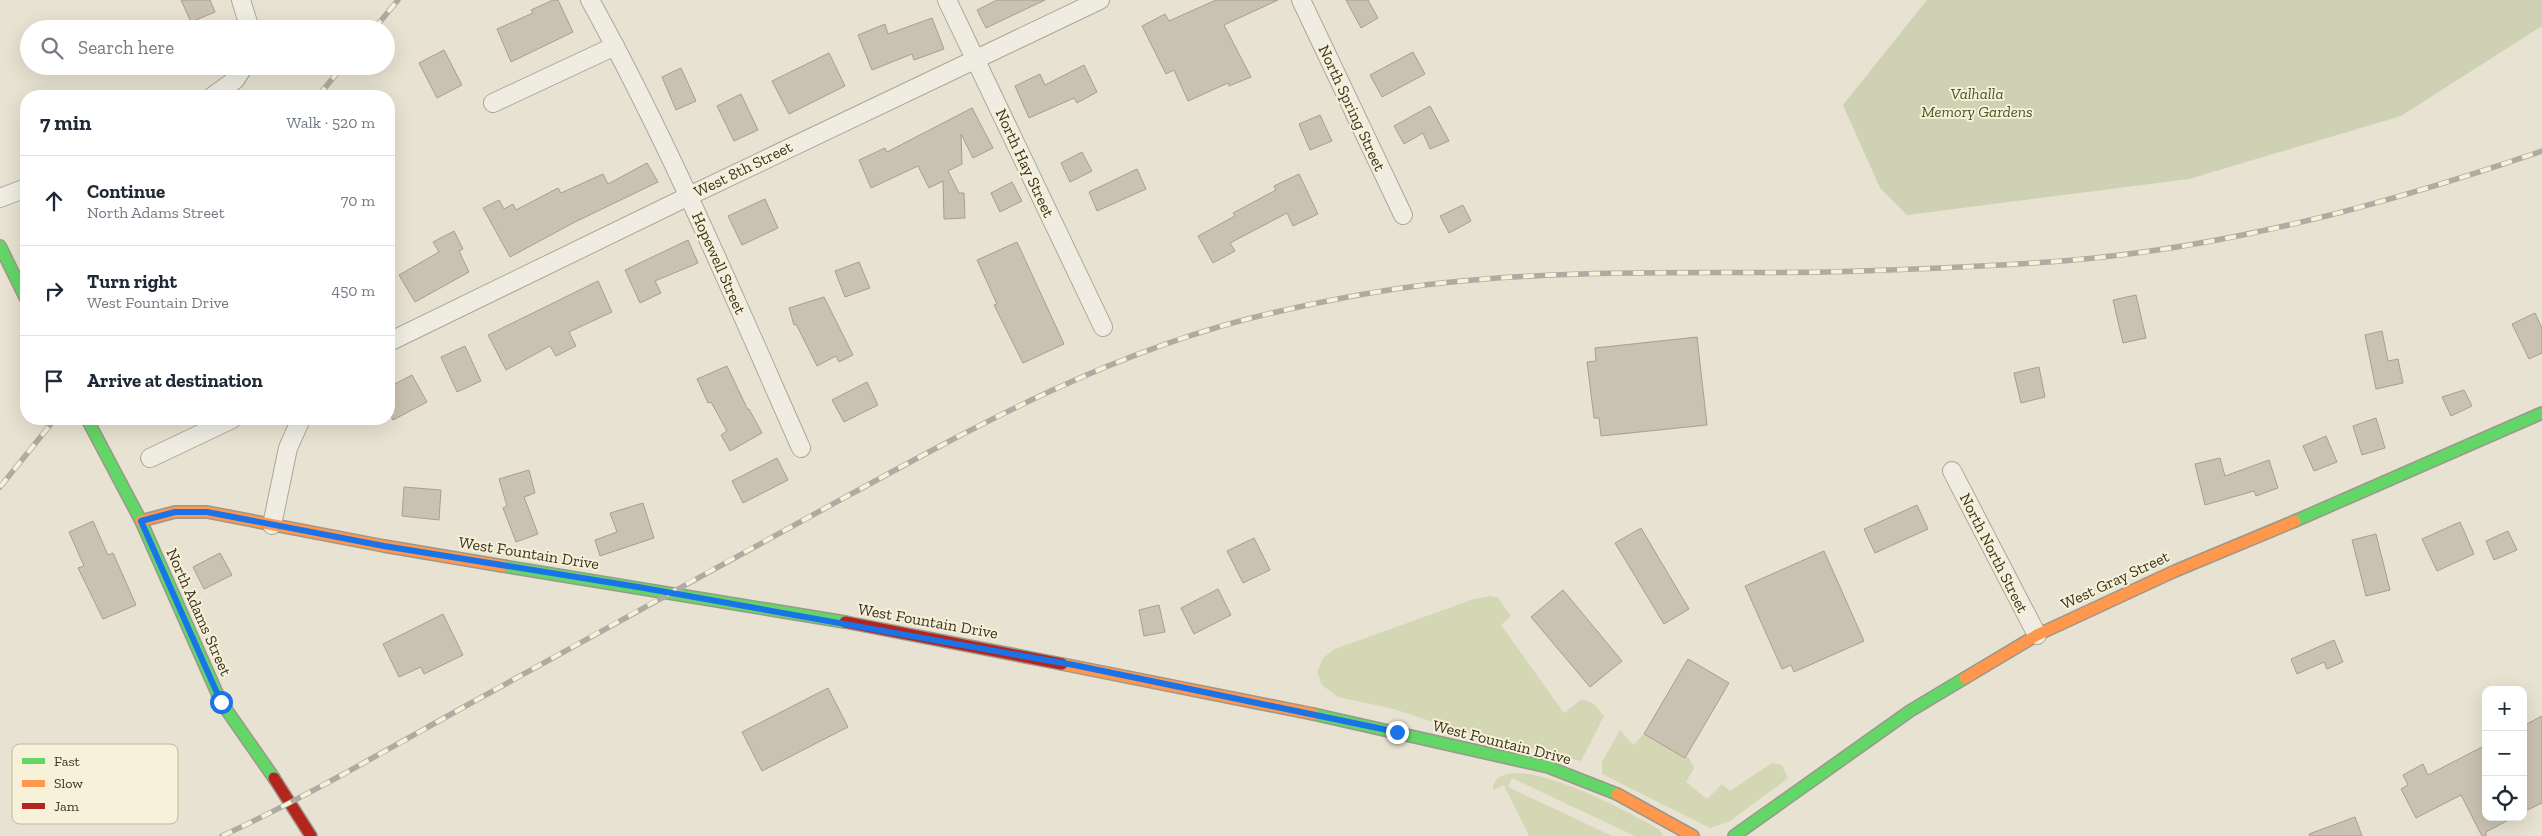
<!DOCTYPE html>
<meta charset="utf-8">
<style>
body{margin:0;font-family:"Zilla Slab",serif;background:#f2f2f3;color:#1f2937}
.controls{position:absolute;right:15px;bottom:15px;display:grid;overflow:hidden;border-radius:10px;box-shadow:0 5px 20px #0002}
.controls button{width:45px;height:45px;display:grid;place-items:center;padding:0;border:0;border-bottom:1px solid #e0e1e3;background:#fff;color:#1f2937;font:25px sans-serif}
.stop{position:absolute;width:15px;height:15px;margin:-11px;border:4px solid #1a73e8;border-radius:50%;background:#fff}
.stop.end{background:#1a73e8;border-color:#fff;box-shadow:0 1px 5px #0008}
.list{margin:0;padding:0;list-style:none}
h2{display:flex;justify-content:space-between;align-items:center;height:65px;margin:0;padding:0 20px;font-size:21px}
h2 small{font-size:16px;font-weight:400;color:#747a83}
.list li{display:grid;grid-template-columns:32px 1fr auto;gap:15px;align-items:center;box-sizing:border-box;height:90px;padding:0 20px;border-top:1px solid #e0e1e3}
.list b{display:block;font-size:19px;white-space:nowrap}
.list p{margin:0;font-size:16px;white-space:nowrap;color:#747a83}
.list em{font-size:16px;font-style:normal;color:#747a83}
.icon{flex:none;width:28px;height:28px;fill:none;stroke:currentColor;stroke-width:2;stroke-linecap:round;stroke-linejoin:round}
.map{position:relative;flex:none;width:2542px;height:836px;overflow:hidden}
.search{position:absolute;background:#fff;box-shadow:0 5px 20px #0002;left:20px;top:20px;width:375px;height:55px;display:flex;align-items:center;gap:12px;box-sizing:border-box;padding:0 18px;border-radius:28px;color:#747a83;font-size:19px}
.panel{position:absolute;background:#fff;box-shadow:0 5px 20px #0002;left:20px;top:90px;width:375px;height:335px;border-radius:20px}
.map>svg:first-child{display:block}
.green{fill:#d3d7b4}
.cemetery{fill:#ced1b3}
.building{fill:#cac1b2;stroke:#a89e90}
.lines{fill:none;stroke-linecap:round;stroke-linejoin:round}
.street-casing{stroke:#ada799;stroke-width:20}
.fast-casing{stroke:#9c978a;stroke-width:14}
.slow-casing{stroke:#9c978a;stroke-width:14}
.jam-casing{stroke:#9c978a;stroke-width:14}
.street{stroke:#efece2;stroke-width:18}
.fast{stroke:#63d668;stroke-width:11}
.slow{stroke:#ff974d;stroke-width:11}
.jam{stroke:#b3261e;stroke-width:11}
.rail-casing{stroke:#aeaba2;stroke-width:5.5}
.rail{stroke:#f6f1d8;stroke-width:4;stroke-dasharray:11;stroke-linecap:butt}
.route{stroke:#1a73e8;stroke-width:6}
.labels{text-anchor:middle;dominant-baseline:central;stroke-width:4;stroke-linejoin:round;paint-order:stroke}
.park-label{font-size:16px;font-style:italic;fill:#475927;stroke:#f6f1d8}
.street-label{font-size:16px;fill:#3c3120;stroke:#f6f1d8}
.key{fill:#f6f1d8;stroke:#beb7a1;stroke-width:1}
.key-label{font-size:14px;fill:#3c3120}
</style>
<div class="map">
<svg width="2542" height="836" viewBox="0 0 2542 836">
<rect width="100%" height="100%" fill="#e7e2d1"/>
<g class="green">
<path d="M1491 596 1498 598 1511 616 1501 625 1564 713 1582 699 1594 704 1604 716 1581 761 1460 731 1394 709 1338 697 1322 685 1317 672 1323 658 1335 649 1474 599Z"/>
<path d="M1620 730 1633 745 1644 734 1689 758 1694 768 1686 782 1707 799 1722 784 1730 791 1772 763 1782 765 1788 778 1730 821 1710 828 1602 774V762Z"/>
<path d="M1516 773C1556 774 1625 810 1660 830L1663 836H1635L1512 778 1508 787 1612 836H1529L1504 785 1493 790C1493 776 1505 774 1516 773Z"/>
</g>
<path class="cemetery" d="M1927 0H2542V26L2401 116 2189 179 1907 215 1880 188 1843 105Z"/>
<g class="building">
<path d="M181 0H210L215 12 191 22Z"/>
<path d="M553 0H558L573 32 511 62 497 29 533 13 531 10Z"/>
<path d="M997 0H1045L986 28 977 10Z"/>
<path d="M1216 0H1278L1224 25 1251 77 1229 86 1228 83 1188 101 1174 70 1166 74 1142 26 1165 14 1169 21Z"/>
<path d="M1346 0H1368L1378 18 1361 28Z"/>
<path d="M932 18 944 49 914 60 912 54 872 70 858 35 885 24 888 34Z"/>
<path d="M444 50 462 85 437 98 419 63Z"/>
<path d="M1413 52 1425 74 1382 97 1370 75Z"/>
<path d="M829 53 845 86 789 114 772 81Z"/>
<path d="M1084 65 1097 92 1077 103 1074 98 1029 118 1015 86 1040 74 1045 85Z"/>
<path d="M681 68 696 101 676 110 662 77Z"/>
<path d="M741 94 758 130 734 141 717 106Z"/>
<path d="M1430 106 1449 141 1430 149 1423 133 1404 144 1394 126Z"/>
<path d="M972 108 993 148 973 158 961 134 962 164 948 171 959 193H964L965 218 944 219 943 181 929 188 918 166 871 188 859 160 885 148 887 152Z"/>
<path d="M1320 115 1332 141 1310 150 1299 124Z"/>
<path d="M1082 152 1092 171 1070 182 1061 163Z"/>
<path d="M647 163 658 182 575 222 510 257 483 208 499 200 504 209 513 204 516 210 558 188 561 193 603 174 608 184Z"/>
<path d="M1137 169 1146 189 1097 211 1089 192Z"/>
<path d="M1299 174 1318 214 1293 226 1287 213 1230 243 1235 251 1213 263 1198 236 1235 216 1233 213 1276 190 1274 186Z"/>
<path d="M1012 182 1022 201 1000 212 991 193Z"/>
<path d="M765 199 778 228 742 245 728 216Z"/>
<path d="M1463 205 1471 221 1449 233 1440 216Z"/>
<path d="M454 231 463 249 459 251 469 272 415 302 399 275 439 252 433 242Z"/>
<path d="M688 240 698 263 655 281 661 293 640 303 625 270Z"/>
<path d="M1017 242 1064 344 1023 363 994 305 997 304 977 260Z"/>
<path d="M859 262 870 288 845 297 835 271Z"/>
<path d="M598 281 612 312 569 332 576 346 556 356 550 346 506 370 488 335Z"/>
<path d="M2136 295 2146 338 2123 343 2113 300Z"/>
<path d="M824 297 853 355 839 362 836 356 817 366 796 324 794 325 789 308Z"/>
<path d="M2535 313 2542 328V353L2529 359 2512 324Z"/>
<path d="M2382 331 2388 361 2398 359 2403 383 2376 389 2365 335Z"/>
<path d="M1697 337 1707 425 1601 436 1599 418H1594L1587 362 1596 361 1595 348Z"/>
<path d="M465 346 481 381 457 392 441 357Z"/>
<path d="M727 366 748 410 749 409 762 433 730 451 721 435 727 431 711 402 708 403 697 379Z"/>
<path d="M2039 367 2045 397 2021 403 2014 373Z"/>
<path d="M412 375 427 402 393 420 389 412V387Z"/>
<path d="M867 382 878 405 844 422 832 400Z"/>
<path d="M2464 390 2472 406 2451 416 2442 397Z"/>
<path d="M2376 418 2385 448 2362 455 2353 426Z"/>
<path d="M2326 436 2337 462 2314 471 2303 446Z"/>
<path d="M777 458 788 480 743 503 732 481Z"/>
<path d="M2220 458 2225 476 2269 460 2278 488 2256 496 2254 491 2205 505 2195 464Z"/>
<path d="M529 470 535 493 524 497 538 534 516 542 503 508 507 506 499 479Z"/>
<path d="M404 487 441 490 439 520 402 516Z"/>
<path d="M643 503 654 538 600 556 595 540 617 532 610 513Z"/>
<path d="M1917 505 1928 529 1875 553 1864 529Z"/>
<path d="M93 521 108 555 113 553 136 605 103 619 78 568 84 566 69 532Z"/>
<path d="M2460 522 2474 554 2437 571 2422 539Z"/>
<path d="M1641 528 1689 609 1664 624 1615 543Z"/>
<path d="M2508 531 2517 550 2494 560 2486 541Z"/>
<path d="M2376 534 2390 590 2366 596 2352 540Z"/>
<path d="M1254 538 1270 570 1243 583 1227 551Z"/>
<path d="M1824 551 1864 641 1794 672 1791 665 1782 669 1745 586Z"/>
<path d="M220 553 232 575 204 589 193 567Z"/>
<path d="M1218 589 1231 615 1194 634 1181 608Z"/>
<path d="M1563 590 1622 661 1590 687 1531 617Z"/>
<path d="M1159 605 1165 632 1144 636 1139 610Z"/>
<path d="M443 614 463 655 424 674 421 667 399 677 383 644Z"/>
<path d="M2334 640 2343 662 2327 669 2324 662 2297 674 2291 659Z"/>
<path d="M1688 659 1729 683 1685 758 1644 734Z"/>
<path d="M828 688 848 727 762 771 742 732Z"/>
<path d="M2542 716V803L2523 812V726Z"/>
<path d="M2486 745V817H2514L2486 832V836H2482L2461 795 2416 818 2401 789 2408 785 2403 775 2423 764 2428 775Z"/>
<path d="M2355 817 2362 836H2310L2309 834Z"/>
</g>
<g class="lines">
<g class="street-casing">
<g id="street">
<path d="M241 0 250 29"/>
<path d="M590 0C670 145 734 297 801 448"/>
<path d="M947 0 1103 327"/>
<path d="M1301 0 1403 215"/>
<path d="M213 96 235 80 244 66"/>
<path d="M493 103 615 46"/>
<path d="M0 198 26 188"/>
<path d="M389 342 689 196 1100 0"/>
<path d="M150 458 232 419"/>
<path d="M1952 471 2037 635"/>
<path d="M272 525 288 448 301 419"/>
</g>
</g>
<g class="fast-casing">
<g id="fast">
<path d="M0 246 26 299"/>
<path d="M87 419 141 521 221 702 274 778"/>
<path d="M2295 521 2542 413"/>
<path d="M503 566 845 622"/>
<path d="M1313 714 1548 767 1617 794"/>
<path d="M1734 836 1910 711 1965 678"/>
</g>
</g>
<g class="slow-casing">
<g id="slow">
<path d="M141 521 175 512H207L384 546 503 566"/>
<path d="M1062 664 1313 714"/>
<path d="M1965 678 2037 635 2175 571 2295 521"/>
<path d="M1617 794 1693 836"/>
</g>
</g>
<g class="jam-casing">
<g id="jam">
<path d="M845 622 1062 664"/>
<path d="M274 778 311 836"/>
</g>
</g>
<use href="#street" class="street"/>
<use href="#fast" class="fast"/>
<use href="#slow" class="slow"/>
<use href="#jam" class="jam"/>
<g class="rail-casing">
<g id="rail">
<path d="M374 29 398 0"/>
<path d="M318 96 343 66"/>
<path d="M0 487 55 419"/>
<path d="M222 836C304 798 383 752 462 708 585 640 708 572 831 505 972 428 1114 349 1272 313 1328 300 1385 289 1442 283 1570 269 1698 274 1826 272 1900 270 1974 267 2049 262 2219 250 2381 206 2542 151"/>
</g>
</g>
<use href="#rail" class="rail"/>
</g>
<g class="lines">
<path class="route" d="M221 702 141 521 175 512H207L384 546 638 587 1074 665 1397 732"/>
</g>
<g class="labels">
<g class="park-label">
<text x="1977" y="93">Valhalla<tspan x="1977" dy="18">Memory Gardens</tspan></text>
</g>
<g class="street-label">
<text transform="translate(1352 108) rotate(65)">North Spring Street</text>
<text transform="translate(1025 163) rotate(65)">North Hay Street</text>
<text transform="translate(743 169) rotate(-26)">West 8th Street</text>
<text transform="translate(719 263) rotate(66)">Hopewell Street</text>
<text transform="translate(529 553) rotate(9)">West Fountain Drive</text>
<text transform="translate(1994 553) rotate(63)">North North Street</text>
<text transform="translate(2115 580) rotate(-25)">West Gray Street</text>
<text transform="translate(199 612) rotate(66)">North Adams Street</text>
<text transform="translate(928 621) rotate(10)">West Fountain Drive</text>
<text transform="translate(1502 742) rotate(14)">West Fountain Drive</text>
</g>
</g>
<rect x="12" y="744" width="166" height="80" rx="8" class="key"/>
<rect x="22" y="758" width="23" height="6" fill="#63d668"/>
<rect x="22" y="780" width="23" height="7" fill="#ff974d"/>
<rect x="22" y="803" width="23" height="6" fill="#b3261e"/>
<g class="key-label">
<text x="54" y="766">Fast</text>
<text x="54" y="788">Slow</text>
<text x="54" y="811">Jam</text>
</g>
</svg>
<div class="controls">
<button>+</button>
<button>−</button>
<button><svg class="icon" aria-label="locate" viewBox="0 0 24 24"><circle cx="12" cy="12" r="6"/><path d="M12 2v4M12 18v4M2 12h4M18 12h4"/></svg></button>
</div>
<div class="stop" style="left:221px;top:702px"></div>
<div class="stop end" style="left:1397px;top:732px"></div>
<div class="search"><svg class="icon" aria-label="search" viewBox="0 0 24 24"><circle cx="10" cy="10" r="6"/><path d="M15 15l6 6"/></svg>Search here</div>
<section class="panel">
<h2>7 min<small>Walk · 520 m</small></h2>
<ul class="list">
<li><svg class="icon" aria-label="ahead" viewBox="0 0 24 24"><path d="M12 20V5M6 11l6-6 6 6"/></svg><div><b>Continue</b><p>North Adams Street</p></div><em>70 m</em></li>
<li><svg class="icon" aria-label="right" viewBox="0 0 24 24"><path d="M7 20v-9h11M14 6l5 5-5 5"/></svg><div><b>Turn right</b><p>West Fountain Drive</p></div><em>450 m</em></li>
<li><svg class="icon" aria-label="arrive" viewBox="0 0 24 24"><path d="M6 21V4h12l-3 4 3 4H6"/></svg><div><b>Arrive at destination</b></div></li>
</ul>
</section>
</div>
